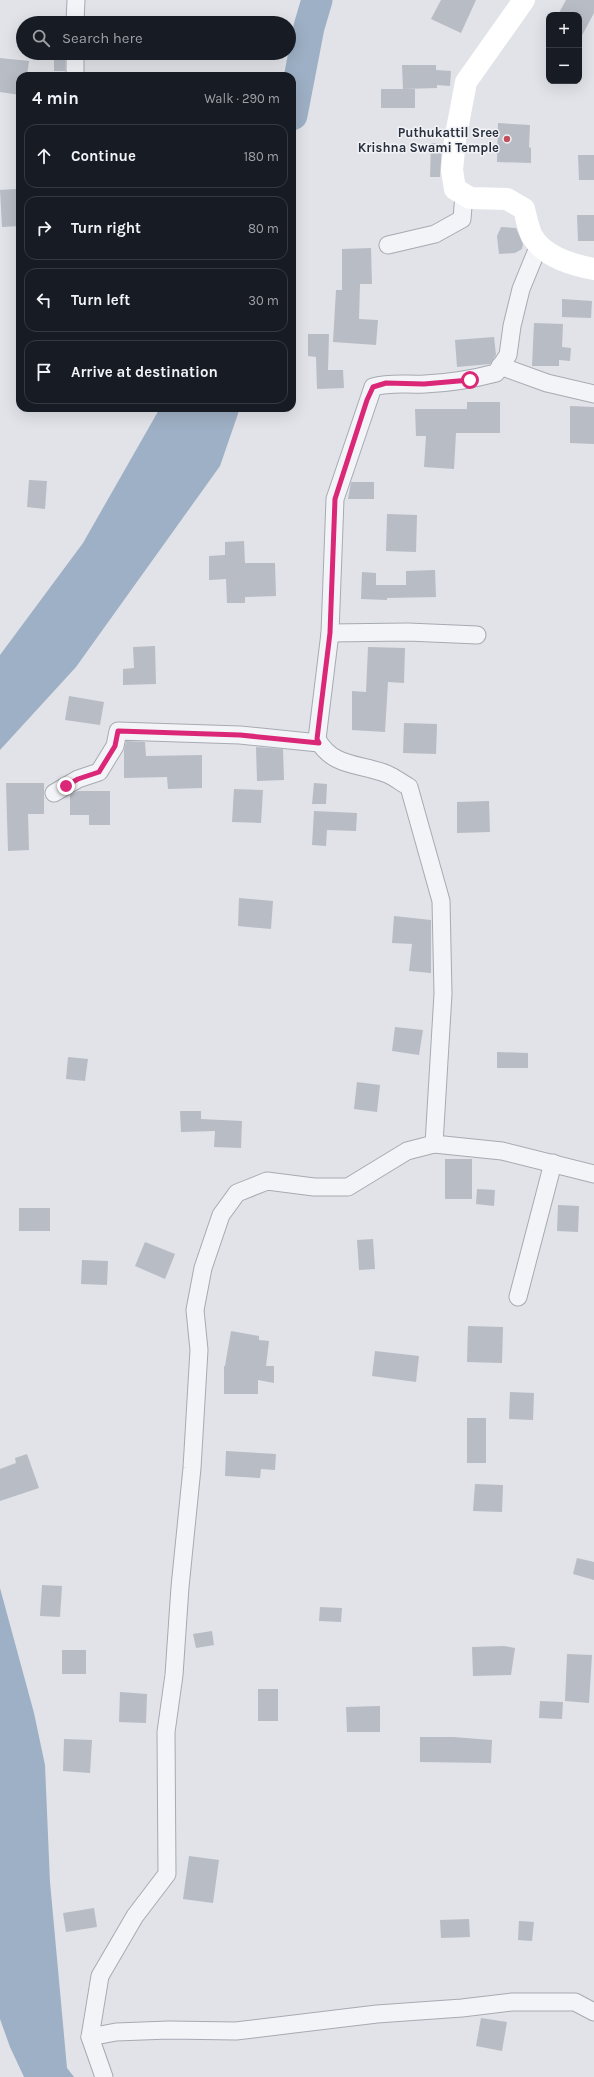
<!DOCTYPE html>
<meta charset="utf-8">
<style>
body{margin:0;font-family:Karla,sans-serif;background:#242831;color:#f1f3f6}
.controls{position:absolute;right:12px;top:12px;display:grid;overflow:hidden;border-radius:8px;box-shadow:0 4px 16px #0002}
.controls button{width:36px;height:36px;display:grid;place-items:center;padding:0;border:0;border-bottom:1px solid #363941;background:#171b24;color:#f1f3f6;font:20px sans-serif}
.stop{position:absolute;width:12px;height:12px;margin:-9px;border:3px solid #db2777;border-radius:50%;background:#fff}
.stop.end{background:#db2777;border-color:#fff;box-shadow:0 1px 4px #0008}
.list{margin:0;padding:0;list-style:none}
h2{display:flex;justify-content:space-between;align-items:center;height:52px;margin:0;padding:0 16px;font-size:17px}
h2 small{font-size:13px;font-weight:400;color:#9ea1a6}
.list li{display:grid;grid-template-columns:26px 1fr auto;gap:12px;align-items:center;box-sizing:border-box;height:64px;margin:0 8px 8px;padding:0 8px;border:1px solid #363941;border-radius:12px}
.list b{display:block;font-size:15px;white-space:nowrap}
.list em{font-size:13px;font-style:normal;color:#9ea1a6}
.icon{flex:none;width:22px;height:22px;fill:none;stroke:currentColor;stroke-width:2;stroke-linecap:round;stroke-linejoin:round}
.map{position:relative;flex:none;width:594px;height:2077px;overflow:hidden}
.search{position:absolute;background:#171b24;box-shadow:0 4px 16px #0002;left:16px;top:16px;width:280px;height:44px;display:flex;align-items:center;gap:10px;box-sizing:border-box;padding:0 14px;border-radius:22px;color:#9ea1a6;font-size:15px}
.panel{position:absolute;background:#171b24;box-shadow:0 4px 16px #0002;left:16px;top:72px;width:280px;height:340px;border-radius:12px}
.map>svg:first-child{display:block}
.water{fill:#9eb0c5}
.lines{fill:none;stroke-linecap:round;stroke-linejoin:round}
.river{stroke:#9eb0c5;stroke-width:31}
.building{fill:#b8bcc5}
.street-casing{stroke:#a6aab2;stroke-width:19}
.street{stroke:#f3f4f7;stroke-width:17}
.secondary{stroke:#fff;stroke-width:22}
.route{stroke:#db2777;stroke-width:5}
.poi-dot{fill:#c34f5d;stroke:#f0f2f6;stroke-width:1.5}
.labels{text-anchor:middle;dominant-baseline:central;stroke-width:3;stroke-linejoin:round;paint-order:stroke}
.poi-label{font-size:13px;font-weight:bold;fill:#2a313e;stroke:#f0f2f6;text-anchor:end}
</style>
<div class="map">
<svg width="594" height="2077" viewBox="0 0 594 2077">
<rect width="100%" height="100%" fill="#e1e3e8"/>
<g class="water">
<path d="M160 408H240L220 466 76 667 0 750V655L83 543Z"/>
<path d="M0 1588 34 1713 45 1765 50 1882 67 2068 74 2077H24L10 2047 0 2019Z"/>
</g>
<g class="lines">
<path class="river" d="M292 115 309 27 317 0"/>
</g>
<g class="building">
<path d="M441 0H476L461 33 431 19Z"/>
<path d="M566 0H594V13L579 41V15H558Z"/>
<rect x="54" y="56" width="11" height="15"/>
<path d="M0 58 29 61 27 76H20V95L0 92Z"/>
<path d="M402 65H436V70L451 71 450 86 437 85V88L403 89Z"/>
<rect x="381" y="89" width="34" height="19"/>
<path d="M498 123 530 125 529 147 531 148V163L497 162Z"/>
<path d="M431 143 442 144 440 177H430Z"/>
<path d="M578 155H594V180H579Z"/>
<path d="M16 189V192H20V226L2 227 0 190Z"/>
<path d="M577 215H594V241H578Z"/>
<path d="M501 227 516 228 523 244 522 249 515 253 499 254 497 236Z"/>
<path d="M371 248 372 284H360L359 319 378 320 376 345 333 342 336 290H342V249Z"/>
<path d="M562 299 592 301 591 318 562 317Z"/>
<path d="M534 323 563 324 562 347 571 348 570 361 559 360V366H532Z"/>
<path d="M308 334H329L328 370H343L344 388 317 389 316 357 308 356Z"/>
<path d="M494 337 496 355 490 364 457 367 455 340Z"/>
<path d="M467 402H500V433H456L454 469 424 467 426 436H416L415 409H467Z"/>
<path d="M570 406 594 407V444L570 443Z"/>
<path d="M29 480 47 481 45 509 27 507Z"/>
<path d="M351 482H374V499H348Z"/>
<path d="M387 514 417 515 416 552 386 551Z"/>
<path d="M244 541 245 563H275L276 596 245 597V603H227L226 579 209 580V556L225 555V542Z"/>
<path d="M435 570 436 597 387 598V600L361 599 362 572 376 573V585H406V571Z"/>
<path d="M155 646 156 684 123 685V669L134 668 133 647Z"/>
<path d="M368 647 405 648 404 683 388 682 385 732 352 730V691L366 692Z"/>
<path d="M69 696 104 702 100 725 65 720Z"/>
<path d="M404 723 437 724 436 754 403 753Z"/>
<path d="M126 741 145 742 146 756 202 755V788L168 789 167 777 124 778V750Z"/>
<path d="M256 747 283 749 284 780 257 781Z"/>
<path d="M6 783H44V814H28L29 850 8 851Z"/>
<path d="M314 783 327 784 326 804H312Z"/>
<path d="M234 789 263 790 261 823 232 822Z"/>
<path d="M78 791H110V825H89V815H70V795Z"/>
<path d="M489 801 490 832 457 833V802Z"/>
<path d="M314 811 357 813 356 831 327 830 326 846 312 845Z"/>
<path d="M239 898 273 901 271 929 238 926Z"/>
<path d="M394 916 431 920V973L409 971 412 944 392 943Z"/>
<path d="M395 1027 423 1030 419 1055 392 1051Z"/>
<path d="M497 1052 528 1053V1068H497Z"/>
<path d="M68 1057 88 1059 85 1081 66 1079Z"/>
<path d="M357 1082 380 1085 377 1112 354 1109Z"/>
<path d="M180 1111H201V1119L242 1121 241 1148 214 1147 215 1131 181 1132Z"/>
<rect x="445" y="1159" width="27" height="40"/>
<path d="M477 1189 495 1190 494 1206 476 1204Z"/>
<path d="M558 1205 579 1206 578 1232 557 1231Z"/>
<rect x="19" y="1208" width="31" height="23"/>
<path d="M373 1239 375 1269 359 1270 357 1240Z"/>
<path d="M145 1242 175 1254 165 1279 135 1266Z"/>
<path d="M82 1260 108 1261 107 1285 81 1284Z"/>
<path d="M468 1326 503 1327 502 1363 467 1362Z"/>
<path d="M231 1331 259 1336V1340L269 1341 266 1366H274V1383L258 1380V1394H224V1366H225Z"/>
<path d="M375 1351 419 1356 416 1382 372 1376Z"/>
<path d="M510 1392 534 1393 533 1420 509 1419Z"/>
<rect x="467" y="1418" width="19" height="45"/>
<path d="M226 1451 276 1454 275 1470 261 1469 260 1478 225 1476Z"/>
<path d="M27 1454 39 1488 0 1501V1469L16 1463 15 1458Z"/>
<path d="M475 1484 503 1485 502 1512 473 1511Z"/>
<path d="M577 1558 594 1562V1580L573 1574Z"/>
<path d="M42 1585 62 1586 60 1617 40 1616Z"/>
<path d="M320 1607 342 1608 341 1622 319 1621Z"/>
<path d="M212 1631 214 1645 196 1648 193 1634Z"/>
<path d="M504 1646 515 1648 511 1675 473 1676 472 1647Z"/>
<rect x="62" y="1650" width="24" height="24"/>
<path d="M567 1654 592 1655 589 1703 565 1701Z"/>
<rect x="258" y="1689" width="20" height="32"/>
<path d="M120 1692 147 1694 146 1723 119 1722Z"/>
<path d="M540 1701 563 1702 562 1719 539 1718Z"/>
<path d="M380 1706V1732H347L346 1707Z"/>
<path d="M420 1737H453L492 1740 491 1763 420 1762Z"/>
<path d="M64 1739 92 1740 90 1773 63 1771Z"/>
<path d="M189 1856 219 1860 213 1903 183 1899Z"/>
<path d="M94 1908 97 1927 66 1932 63 1913Z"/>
<path d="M469 1919 470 1937 441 1938 440 1920Z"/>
<path d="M519 1921 534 1922 532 1941 518 1940Z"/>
<path d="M481 2018 507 2022 502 2051 476 2046Z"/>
</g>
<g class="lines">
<g class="street-casing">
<g id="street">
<path d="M75 23 76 0"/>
<path d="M75 76V53"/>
<path d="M388 245 435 234 462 219 464 194"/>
<path d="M539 245 521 289 512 326 508 355 496 373C473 379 449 383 425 384 407 385 391 382 373 387L335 499 330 633 317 739C333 768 360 763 387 774 394 777 402 783 409 787L441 901 443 994 434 1144 502 1151 594 1174"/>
<path d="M500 366 547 383 594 394"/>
<path d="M330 633 408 632 477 635"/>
<path d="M54 793 78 779 99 772 115 746 118 731 240 735 319 743"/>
<path d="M518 1297 553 1163"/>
<path d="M90 2037 116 2032 169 2030 236 2031 377 2014 462 2008 512 2002H575L594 2012"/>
<path d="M104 2077 90 2037 100 1976 135 1916 167 1874 166 1732 174 1675 180 1587 192 1468 199 1350 195 1310 203 1268 221 1215 237 1193 267 1181 314 1187H348L407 1151 434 1144"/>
</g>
</g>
<use href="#street" class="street"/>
<path class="secondary" d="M524 0 466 82 455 140 452 170 455 189 470 198 507 199 524 209C526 217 528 228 532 236 544 257 572 265 594 269"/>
</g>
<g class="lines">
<path class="route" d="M66 786 78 779 99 772 115 746 118 731 240 735 319 743 317 739 330 633 335 499 367 400 373 387 386 383 424 384 470 380"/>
</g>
<circle class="poi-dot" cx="507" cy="139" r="4"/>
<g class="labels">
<g class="poi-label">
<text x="499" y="132">Puthukattil Sree<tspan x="499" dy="15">Krishna Swami Temple</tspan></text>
</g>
</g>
</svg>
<div class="controls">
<button>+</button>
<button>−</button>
</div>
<div class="stop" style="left:470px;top:380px"></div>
<div class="stop end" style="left:66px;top:786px"></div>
<div class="search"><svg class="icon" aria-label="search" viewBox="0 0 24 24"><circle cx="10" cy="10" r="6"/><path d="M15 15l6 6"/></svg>Search here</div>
<section class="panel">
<h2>4 min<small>Walk · 290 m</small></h2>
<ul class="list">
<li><svg class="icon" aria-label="ahead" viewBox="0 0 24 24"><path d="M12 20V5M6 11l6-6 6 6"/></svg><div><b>Continue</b></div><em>180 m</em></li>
<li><svg class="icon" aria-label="right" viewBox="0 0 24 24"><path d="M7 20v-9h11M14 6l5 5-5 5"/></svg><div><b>Turn right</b></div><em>80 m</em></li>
<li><svg class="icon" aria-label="left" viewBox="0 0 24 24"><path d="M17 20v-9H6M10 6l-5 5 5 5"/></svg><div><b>Turn left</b></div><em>30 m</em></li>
<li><svg class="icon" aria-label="arrive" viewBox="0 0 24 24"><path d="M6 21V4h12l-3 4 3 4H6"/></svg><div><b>Arrive at destination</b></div></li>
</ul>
</section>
</div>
